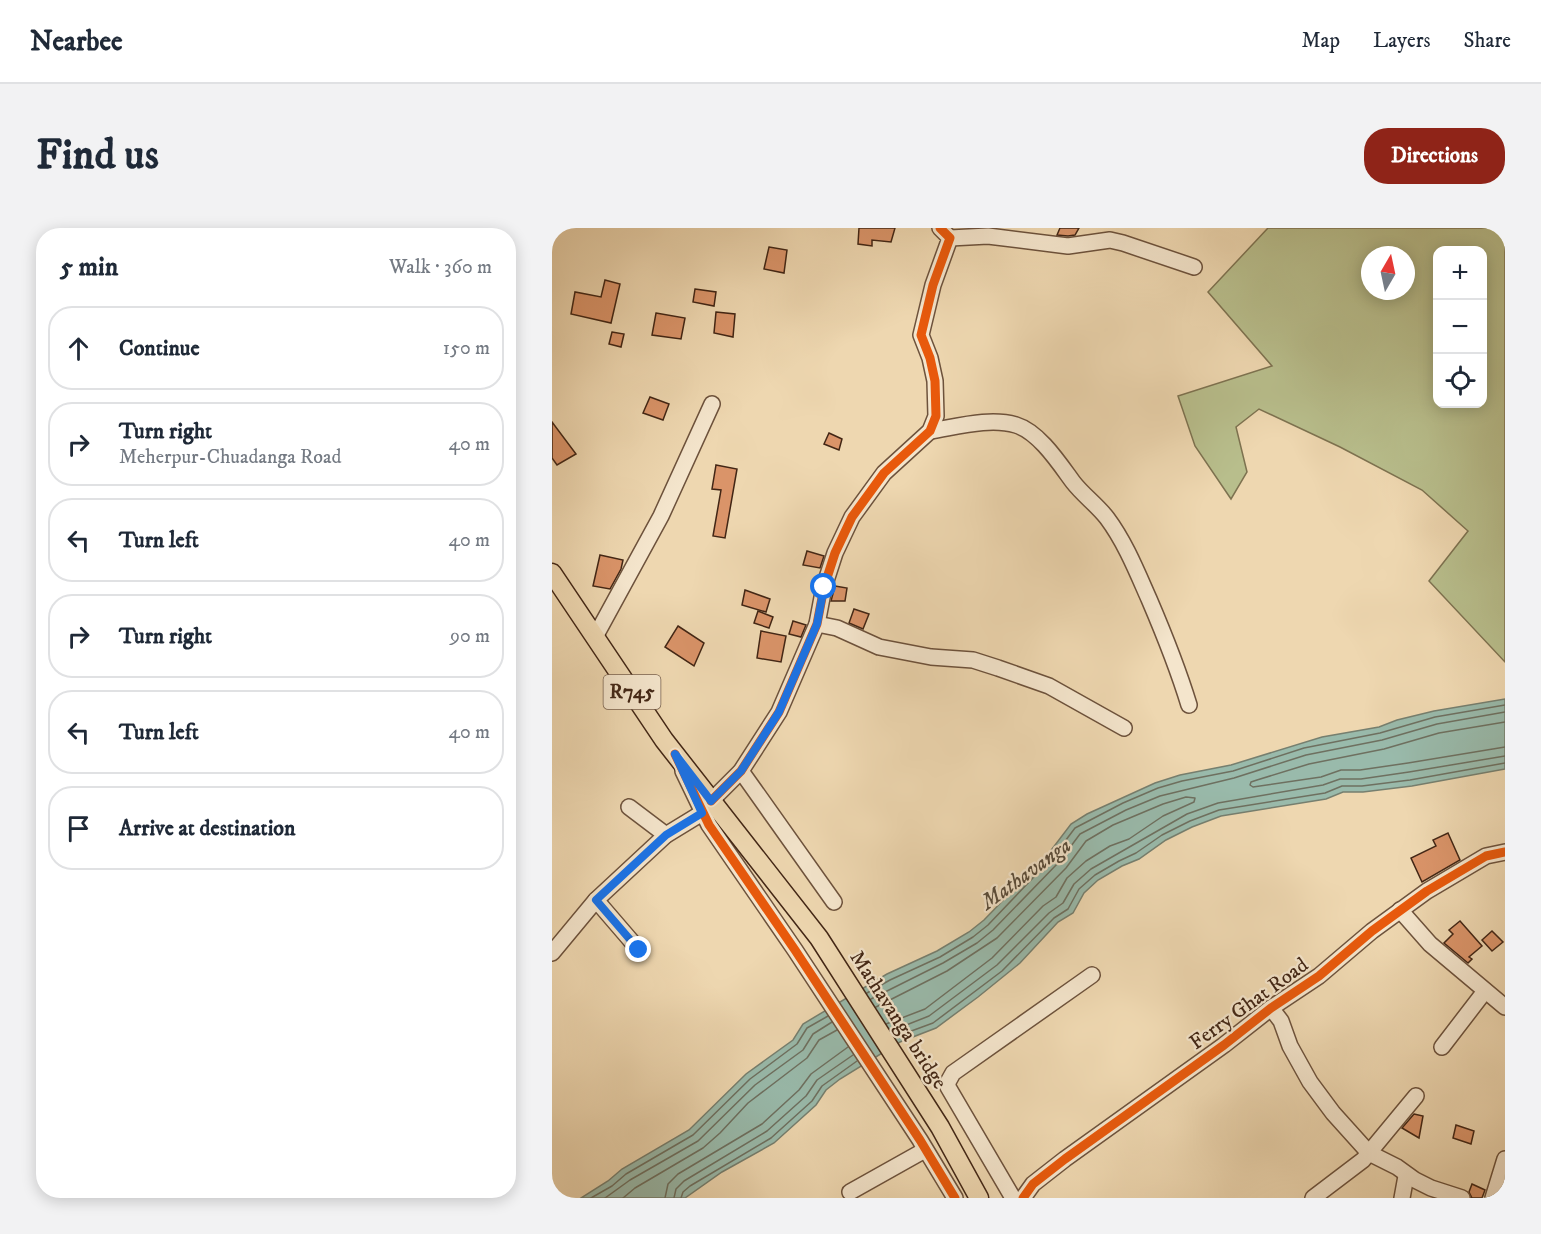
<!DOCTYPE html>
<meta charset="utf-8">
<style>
body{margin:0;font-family:"IM FELL DW Pica",serif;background:#f2f2f3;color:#1f2937}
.controls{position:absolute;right:18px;top:18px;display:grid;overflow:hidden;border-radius:12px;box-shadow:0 3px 15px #0003}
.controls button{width:54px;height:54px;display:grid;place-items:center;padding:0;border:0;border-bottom:2px solid #e0e1e3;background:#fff;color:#1f2937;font:30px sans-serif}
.compass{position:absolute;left:809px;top:18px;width:54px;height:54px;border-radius:50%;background:#fff;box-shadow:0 3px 15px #0003;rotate:9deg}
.stop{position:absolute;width:18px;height:18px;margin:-14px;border:4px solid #1a73e8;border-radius:50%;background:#fff}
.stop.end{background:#1a73e8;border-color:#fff;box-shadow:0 2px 6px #0008}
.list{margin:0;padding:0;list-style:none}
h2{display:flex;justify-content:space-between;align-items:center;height:78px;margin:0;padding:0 24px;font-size:26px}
h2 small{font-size:20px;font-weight:400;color:#747a83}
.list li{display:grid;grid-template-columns:39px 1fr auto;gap:18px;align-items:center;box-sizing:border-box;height:84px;margin:0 12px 12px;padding:0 12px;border:2px solid #e0e1e3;border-radius:24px}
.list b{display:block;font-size:22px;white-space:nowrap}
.list p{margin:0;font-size:20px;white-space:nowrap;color:#747a83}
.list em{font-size:20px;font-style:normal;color:#747a83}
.icon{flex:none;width:33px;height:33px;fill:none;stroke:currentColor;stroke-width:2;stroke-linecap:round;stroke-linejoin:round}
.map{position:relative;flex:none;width:953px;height:970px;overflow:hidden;border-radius:24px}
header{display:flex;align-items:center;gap:36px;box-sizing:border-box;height:84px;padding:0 30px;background:#fff;border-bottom:2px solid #e0e1e3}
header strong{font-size:28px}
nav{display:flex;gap:33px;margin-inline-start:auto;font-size:21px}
.intro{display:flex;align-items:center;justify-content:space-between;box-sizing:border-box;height:144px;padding:0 36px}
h1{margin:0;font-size:42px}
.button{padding:15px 27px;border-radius:24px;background:#8f2418;color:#fff;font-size:21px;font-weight:700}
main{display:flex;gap:36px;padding:0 36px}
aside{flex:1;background:#fff;border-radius:24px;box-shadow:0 3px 15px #0003}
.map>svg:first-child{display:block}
.green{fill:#b8be8c;stroke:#7d7250;stroke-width:1.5;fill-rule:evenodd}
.water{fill:#99baab;stroke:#767f6f;stroke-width:1.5}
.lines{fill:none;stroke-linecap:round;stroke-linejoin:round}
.shore{stroke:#6e7060;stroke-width:1.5}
.building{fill:#da9469;stroke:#422615;stroke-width:1.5}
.minor-casing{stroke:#6d523c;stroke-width:18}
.major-casing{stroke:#422615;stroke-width:21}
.minor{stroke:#f4e5cc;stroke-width:15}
.major{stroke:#eed7b0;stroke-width:18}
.cycleway-casing{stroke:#f4e5cc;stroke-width:13}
.cycleway{stroke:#e8590c;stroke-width:9}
.route{stroke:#1a73e8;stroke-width:8}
.labels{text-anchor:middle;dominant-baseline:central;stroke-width:4.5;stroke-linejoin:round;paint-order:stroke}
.shield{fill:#f4e5cc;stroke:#775f4c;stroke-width:1.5}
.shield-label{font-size:20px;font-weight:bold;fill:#422615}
.street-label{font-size:21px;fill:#422615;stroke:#f4e5cc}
.water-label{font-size:22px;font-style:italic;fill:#584b3a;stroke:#f4e5cc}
</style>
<header>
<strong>Nearbee</strong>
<nav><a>Map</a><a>Layers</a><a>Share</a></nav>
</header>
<div class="intro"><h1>Find us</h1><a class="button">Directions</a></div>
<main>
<aside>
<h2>5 min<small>Walk · 360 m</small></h2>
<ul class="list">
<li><svg class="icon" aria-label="ahead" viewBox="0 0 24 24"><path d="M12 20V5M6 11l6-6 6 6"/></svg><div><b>Continue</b></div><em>150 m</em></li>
<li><svg class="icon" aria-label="right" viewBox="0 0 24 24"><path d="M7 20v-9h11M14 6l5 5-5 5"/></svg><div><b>Turn right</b><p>Meherpur-Chuadanga Road</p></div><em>40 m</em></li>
<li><svg class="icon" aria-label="left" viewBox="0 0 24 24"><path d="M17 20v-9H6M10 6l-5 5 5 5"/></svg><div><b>Turn left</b></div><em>40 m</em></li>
<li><svg class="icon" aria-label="right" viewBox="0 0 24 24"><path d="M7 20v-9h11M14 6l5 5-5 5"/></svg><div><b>Turn right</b></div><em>90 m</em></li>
<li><svg class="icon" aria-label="left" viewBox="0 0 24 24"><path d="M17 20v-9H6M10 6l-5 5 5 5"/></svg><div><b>Turn left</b></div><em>40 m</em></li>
<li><svg class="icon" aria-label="arrive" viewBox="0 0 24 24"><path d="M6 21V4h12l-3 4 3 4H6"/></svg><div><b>Arrive at destination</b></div></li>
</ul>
</aside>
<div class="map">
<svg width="953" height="970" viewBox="0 0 953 970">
<rect width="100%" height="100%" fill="#eed7b0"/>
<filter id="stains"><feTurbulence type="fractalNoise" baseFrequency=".00333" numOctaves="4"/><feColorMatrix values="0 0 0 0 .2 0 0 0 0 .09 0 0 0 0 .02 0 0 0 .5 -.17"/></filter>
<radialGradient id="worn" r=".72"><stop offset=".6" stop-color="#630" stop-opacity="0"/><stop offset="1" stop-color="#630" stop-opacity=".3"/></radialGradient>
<path class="green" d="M716 0H953V434L877 353 916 303 870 262 788 219 707 181 684 199 695 244 679 271 643 218 626 168 720 138 656 64ZM885 22H930V176H885ZM818 27H854V63H818Z"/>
<path class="water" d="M953 471V541L860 558 811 564H791L774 571 669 588 640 599 614 612 587 631 570 638 546 652 532 665 521 685 506 694 468 735 426 769 384 800 348 814 288 851 274 862 264 877 222 915 170 944 133 970H29L56 953 70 941 137 902 194 846 241 812 251 796 335 746 385 723 417 704 432 692 497 625 519 596 535 586 603 555 628 547 679 537 770 509 827 499 845 492 882 483Z"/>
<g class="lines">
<g class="shore">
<path d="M953 494 887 505 832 521 757 536 705 552 699 554 698 557 701 559 769 549 789 542H808L856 535 953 519"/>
<path d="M315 765 338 752 388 729 421 709 436 697 501 629 523 600 571 575 606 560 630 553 681 543 752 520 828 505 883 489 953 477"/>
<path d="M319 771 391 735 425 715 441 702 507 634 528 606 574 582 608 568 682 550 754 527 830 512 885 496 953 484"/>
<path d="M324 779 395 743 445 710 514 640 534 613 561 597 611 576 634 569 643 570 642 574 611 588 577 611 558 618 534 633 515 650 504 669 491 678 440 730 373 781 334 796"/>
<path d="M339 803 377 788 445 737 497 685 511 675 522 656 539 641 635 586 666 575 771 557 788 551H809L857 544 953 528"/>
<path d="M343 809 381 795 450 743 502 690 516 681 527 661 543 647 567 633 584 625 610 607 638 593 667 582 773 565 790 558H810L858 552 953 535"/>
<path d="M39 970 60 958 74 946 141 907 198 851 245 816 255 800 276 788"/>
<path d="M53 970 78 952 146 913 203 857 251 822 261 806 280 794"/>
<path d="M71 970 83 960 151 920 168 905 196 875 255 830 267 812 285 802"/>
<path d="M113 970 116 956 126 946 210 896 247 862 259 846 296 819"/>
<path d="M122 970 124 961 132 953 215 903 254 868 265 852 301 827"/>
<path d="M129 970 131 964 138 958 219 910 260 873 270 858 305 833"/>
</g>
</g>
<g class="building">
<path d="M307 0H343L339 14 320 12V18L306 16Z"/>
<path d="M508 0H527L523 7 516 8 505 7Z"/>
<path d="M217 19 235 22 232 45 212 41Z"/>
<path d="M53 52 68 56 59 95 19 86 23 64 49 69Z"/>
<path d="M143 61 164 64 162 78 141 74Z"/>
<path d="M164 84 183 86 181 109 162 105Z"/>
<path d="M104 85 133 90 129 111 100 107Z"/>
<path d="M60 104 72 106 69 119 57 116Z"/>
<path d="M98 169 117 176 111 192 91 185Z"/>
<path d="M0 194 24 226 5 237 0 230Z"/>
<path d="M277 205 290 211 287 222 272 216Z"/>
<path d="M164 237 185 241 173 310 161 308 169 262 160 261Z"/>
<path d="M255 323 272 328 268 340 251 337Z"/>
<path d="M48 327 71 332 69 341 58 361 41 358Z"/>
<path d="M283 358 295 360 293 373H279Z"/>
<path d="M193 362 218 371 214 384 190 377Z"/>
<path d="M302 381 317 386 311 401 297 395Z"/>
<path d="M206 383 221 389 217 400 202 395Z"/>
<path d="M241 393 254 397 249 409 237 406Z"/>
<path d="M126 398 152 415 142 438 113 419Z"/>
<path d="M209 403 234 408 229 434 205 430Z"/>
<path d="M896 605 908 632 870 654 859 630 884 618 881 612Z"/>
<path d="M908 693 930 718 917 729 920 731 916 735 892 715 901 706 897 702Z"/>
<path d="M940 703 951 714 940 723 930 712Z"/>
<path d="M862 886 871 888 867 910 850 900Z"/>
<path d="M904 897 922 903 919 916 901 910Z"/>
<path d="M920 956 933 962 930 970H920L917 964Z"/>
</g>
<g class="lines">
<g class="minor-casing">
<g id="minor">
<path d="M398 10 436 8 516 18 558 12 571 15 642 39"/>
<path d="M378 203C404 199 438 189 464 197 487 204 507 235 521 254 531 267 545 277 555 290 573 314 585 344 597 371 612 406 626 441 637 477"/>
<path d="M265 396 285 400 327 419 379 429 421 432 446 440 497 458 572 500"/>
<path d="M43 409 109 288 160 176"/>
<path d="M131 543 157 597 243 722 368 912 403 970"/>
<path d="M189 543 282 674"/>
<path d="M159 573 189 543 227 484 265 396 272 359 283 325 300 289 332 245 378 203 384 188 383 153 378 130 369 107 381 57 398 10 388 0"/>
<path d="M77 579 114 607"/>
<path d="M44 672 87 722"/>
<path d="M848 682 878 716 953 779"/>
<path d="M0 725 44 672 114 607 150 585"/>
<path d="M719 780 729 793 738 818 758 854 781 885 817 925 845 939 863 952 879 960 910 970"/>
<path d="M890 819 933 763"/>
<path d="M298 964 373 922"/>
<path d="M461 970 396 859V854L401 845 540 747"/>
<path d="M471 970 481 956 513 931 672 817 719 780 767 748 820 703 875 663 934 628 953 624"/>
<path d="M761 970 811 932 864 868"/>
<path d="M850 970 854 948"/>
<path d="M941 970 953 931"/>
</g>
</g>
<g class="major-casing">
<path id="major" d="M0 345 112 512 267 710 388 899 427 970"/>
</g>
<use href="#minor" class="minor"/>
<use href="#major" class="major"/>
<g class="cycleway-casing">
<g id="cycleway">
<path d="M123 526 157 597 243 722 368 912 403 970"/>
<path d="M159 573 189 543 227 484 265 396 272 359 283 325 300 289 332 245 378 203 384 188 383 153 378 130 369 107 381 57 398 10 388 0"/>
<path d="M471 970 481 956 513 931 672 817 719 780 767 748 820 703 875 663 934 628 953 624"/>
</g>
</g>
<use href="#cycleway" class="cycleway"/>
</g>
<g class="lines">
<path class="route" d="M87 722 44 672 114 607 150 585 123 526 159 573 189 543 227 484 265 396 272 359"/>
</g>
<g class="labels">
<rect class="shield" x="51.5" y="447" width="57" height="34" rx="4.5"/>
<g class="shield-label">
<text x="80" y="464">R745</text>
</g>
<g class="street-label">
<text transform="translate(697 776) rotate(-36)">Ferry Ghat Road</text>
<text transform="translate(346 792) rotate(57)">Mathavanga bridge</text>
</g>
<g class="water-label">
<text transform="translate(474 646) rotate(-36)">Mathavanga</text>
</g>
</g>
<rect width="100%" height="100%" filter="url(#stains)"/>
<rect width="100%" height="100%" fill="url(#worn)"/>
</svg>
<div class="controls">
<button>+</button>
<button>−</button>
<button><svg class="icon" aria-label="locate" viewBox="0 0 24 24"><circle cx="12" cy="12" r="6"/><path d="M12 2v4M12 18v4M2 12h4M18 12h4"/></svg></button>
</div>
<svg class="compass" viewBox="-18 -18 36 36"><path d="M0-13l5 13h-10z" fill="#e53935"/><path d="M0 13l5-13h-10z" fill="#747a83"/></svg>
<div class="stop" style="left:272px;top:359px"></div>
<div class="stop end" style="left:87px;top:722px"></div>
</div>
</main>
